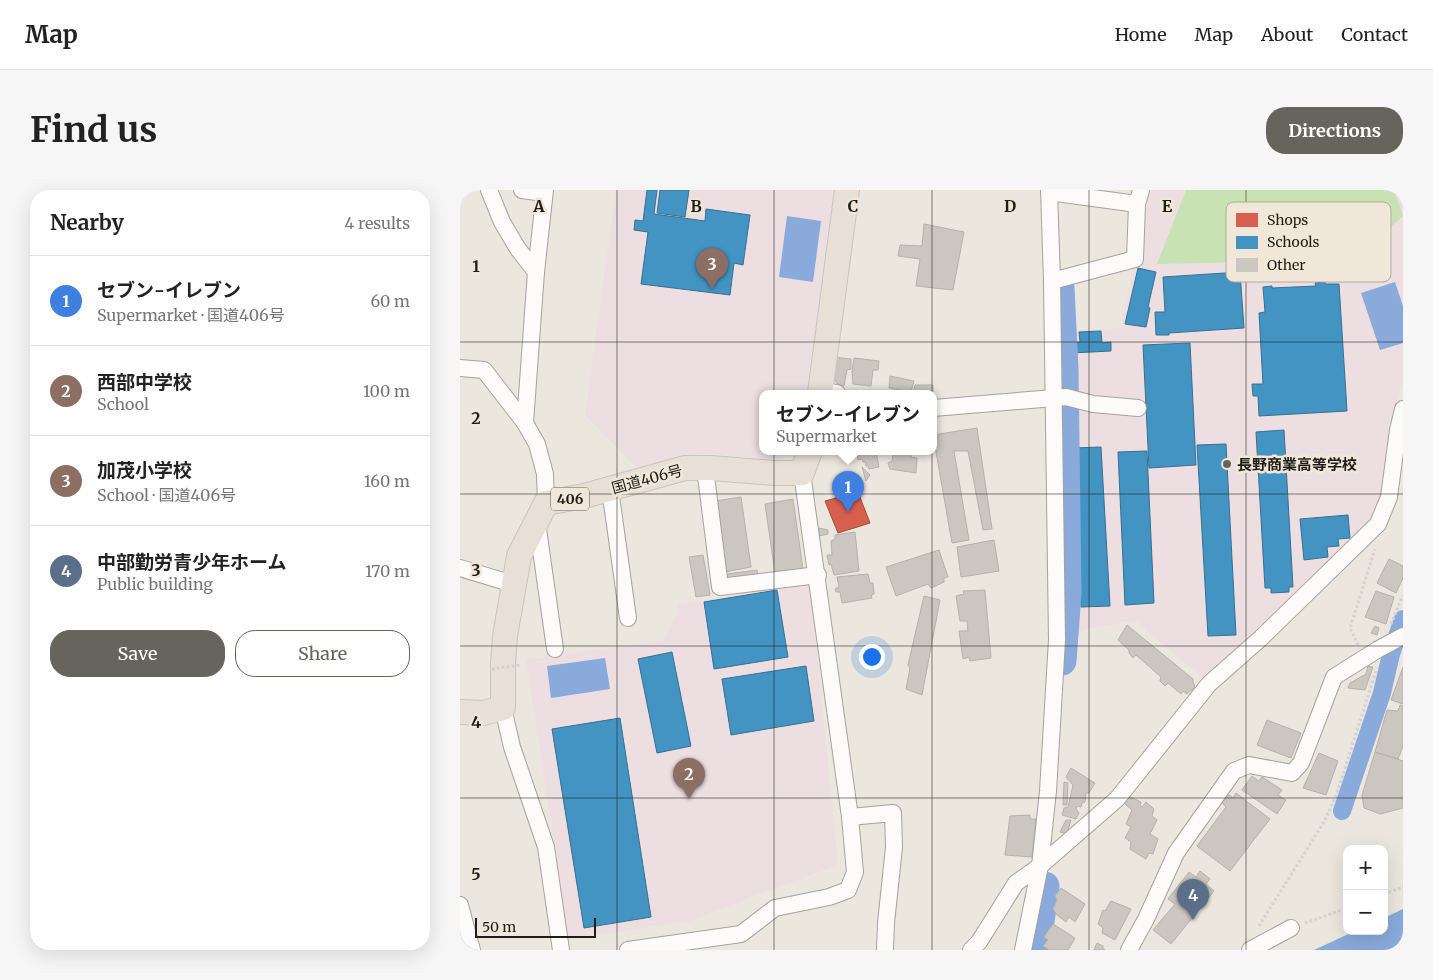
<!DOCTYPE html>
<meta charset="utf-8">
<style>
body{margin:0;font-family:Merriweather,"Noto Sans JP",serif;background:#f6f6f6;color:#222}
.controls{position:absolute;right:15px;bottom:15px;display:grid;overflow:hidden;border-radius:10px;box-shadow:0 5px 20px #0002}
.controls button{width:45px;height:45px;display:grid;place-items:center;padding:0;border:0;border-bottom:1px solid #e0e0e0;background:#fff;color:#222;font:25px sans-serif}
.scale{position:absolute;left:15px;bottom:12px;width:121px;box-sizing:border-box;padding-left:5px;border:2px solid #201d18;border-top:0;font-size:14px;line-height:18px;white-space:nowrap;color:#201d18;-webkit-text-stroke:4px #f0e7d9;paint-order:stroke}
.you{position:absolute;left:411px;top:466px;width:18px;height:18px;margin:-12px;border:4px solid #fff;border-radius:50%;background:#1a73e8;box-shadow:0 0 0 8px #1a73e833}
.badge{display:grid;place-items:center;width:32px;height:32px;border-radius:50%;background:#67635d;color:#fff;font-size:16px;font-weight:700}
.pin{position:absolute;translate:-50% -41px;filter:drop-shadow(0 1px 2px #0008)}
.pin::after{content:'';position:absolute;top:26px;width:18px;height:15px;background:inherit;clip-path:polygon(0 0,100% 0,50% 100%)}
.popup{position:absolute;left:299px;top:200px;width:178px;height:65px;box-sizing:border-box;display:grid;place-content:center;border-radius:10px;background:#fff;filter:drop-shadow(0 1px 4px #0005);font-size:16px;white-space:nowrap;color:#767676}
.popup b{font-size:19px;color:#222}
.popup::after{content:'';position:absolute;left:50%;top:100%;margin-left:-10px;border:10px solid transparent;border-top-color:#fff}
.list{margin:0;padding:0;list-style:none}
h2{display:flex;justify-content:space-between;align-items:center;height:65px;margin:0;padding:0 20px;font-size:21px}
h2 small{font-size:16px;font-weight:400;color:#767676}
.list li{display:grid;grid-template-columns:32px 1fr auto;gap:15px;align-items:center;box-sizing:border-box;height:90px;padding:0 20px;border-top:1px solid #e0e0e0}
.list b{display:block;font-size:19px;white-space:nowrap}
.list p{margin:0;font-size:16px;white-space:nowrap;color:#767676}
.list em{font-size:16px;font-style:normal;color:#767676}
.actions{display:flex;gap:10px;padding:15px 20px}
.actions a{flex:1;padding:11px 0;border:1px solid #67635d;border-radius:20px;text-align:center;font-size:18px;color:#67635d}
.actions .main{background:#67635d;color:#fff}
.map{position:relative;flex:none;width:943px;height:760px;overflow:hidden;border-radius:20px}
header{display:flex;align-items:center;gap:30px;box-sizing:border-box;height:70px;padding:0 25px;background:#fff;border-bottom:1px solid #e0e0e0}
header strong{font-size:24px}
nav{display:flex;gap:28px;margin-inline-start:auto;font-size:18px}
.intro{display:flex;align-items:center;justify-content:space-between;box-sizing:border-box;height:120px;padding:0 30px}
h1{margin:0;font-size:35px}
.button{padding:12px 22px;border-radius:20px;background:#67635d;color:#fff;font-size:18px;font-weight:700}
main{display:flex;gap:30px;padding:0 30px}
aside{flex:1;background:#fff;border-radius:20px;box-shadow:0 5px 20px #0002}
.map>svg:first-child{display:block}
.education{fill:#ecdee1}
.green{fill:#c9e2b3}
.water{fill:#89aada}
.shops{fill:#d6604d;stroke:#9f4c3d}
.schools{fill:#4393c3;stroke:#387090}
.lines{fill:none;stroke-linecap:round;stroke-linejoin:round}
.canal{stroke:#89aada;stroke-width:18}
.river{stroke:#89aada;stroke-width:29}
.building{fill:#cbc6c0;stroke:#b5b1ab}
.minor-casing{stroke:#a6a29c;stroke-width:18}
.highway-casing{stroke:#c7c5c0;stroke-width:26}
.path{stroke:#d3d2d0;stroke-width:3;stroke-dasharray:2.5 2.5;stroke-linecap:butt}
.minor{stroke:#fcfbfa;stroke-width:16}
.highway{stroke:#e8dfd6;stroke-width:24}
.minor-bridge-casing{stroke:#a6a29c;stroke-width:18;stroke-linecap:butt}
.path-bridge{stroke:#d3d2d0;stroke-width:3;stroke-dasharray:2.5 2.5;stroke-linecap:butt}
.minor-bridge{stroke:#fcfbfa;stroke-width:16}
.grid{fill:none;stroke:#201d18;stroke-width:1;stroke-opacity:0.55}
.poi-dot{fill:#67635d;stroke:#f0e7d9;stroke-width:2}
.labels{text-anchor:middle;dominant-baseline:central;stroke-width:5;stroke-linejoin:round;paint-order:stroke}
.shield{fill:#f0e7d9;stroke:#5e5a52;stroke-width:1}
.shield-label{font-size:14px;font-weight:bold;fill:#201d18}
.poi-label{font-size:15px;font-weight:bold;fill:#201d18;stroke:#f0e7d9;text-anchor:start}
.street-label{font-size:15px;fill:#201d18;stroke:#f0e7d9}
.key{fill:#f0e7d9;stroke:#b2aa9f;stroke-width:1}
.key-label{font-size:14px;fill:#201d18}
.grid-label{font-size:16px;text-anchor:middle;font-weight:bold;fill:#201d18;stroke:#f0e7d9;stroke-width:5;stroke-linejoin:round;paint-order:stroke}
</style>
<header>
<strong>Map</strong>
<nav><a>Home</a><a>Map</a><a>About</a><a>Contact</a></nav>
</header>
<div class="intro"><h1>Find us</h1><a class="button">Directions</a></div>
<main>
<aside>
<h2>Nearby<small>4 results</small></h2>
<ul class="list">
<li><span class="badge" style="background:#3f7fe0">1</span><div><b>セブン-イレブン</b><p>Supermarket · 国道406号</p></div><em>60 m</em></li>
<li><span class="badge" style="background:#8d6e63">2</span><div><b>西部中学校</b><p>School</p></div><em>100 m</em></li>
<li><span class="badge" style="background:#8d6e63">3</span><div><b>加茂小学校</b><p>School · 国道406号</p></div><em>160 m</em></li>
<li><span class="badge" style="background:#5c6f8a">4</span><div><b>中部勤労青少年ホーム</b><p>Public building</p></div><em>170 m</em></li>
</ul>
<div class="actions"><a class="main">Save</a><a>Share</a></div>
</aside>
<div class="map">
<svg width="943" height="760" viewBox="0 0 943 760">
<rect width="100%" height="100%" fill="#ebe6de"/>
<g class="education">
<path d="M156 0H377L347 203H303V261H330L327 265 315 271 244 263 178 279 125 225Z"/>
<path d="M686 0H943V61L941 64 943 68V190L930 241 924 308 898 349 750 483 745 490 676 431 626 439 610 451 611 440 605 141 661 138 673 76Z"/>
<path d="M350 392 378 675 288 708 270 716 230 731 109 749 66 469 203 451 218 422 217 415Z"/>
</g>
<path class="green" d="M726 0H934L943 26 877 84 804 86 791 72 697 74Z"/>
<g class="water">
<path d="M327 26 361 31 353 92 319 87Z"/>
<path d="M935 92 943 116V153L920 160 901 103Z"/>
<path d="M145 468 150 499 91 508 87 476Z"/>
<path d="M943 719V760H854L895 741H924V728Z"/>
</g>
<path class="shops" d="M398 302 410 333 378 343 365 311Z"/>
<g class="schools">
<path d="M187 0H197L194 24 245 31 246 19 290 25 283 75 274 73 270 105 181 94 188 42 174 40 175 30 183 31Z"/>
<path d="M200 0H229L225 27 197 23Z"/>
<path d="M678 78 696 82 688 117 690 118 686 137 665 134Z"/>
<path d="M780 82 784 138 709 143V145H696L695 122H705L703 87Z"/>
<path d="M865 92V94H879L887 221 799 226 798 206H793L792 194H803L799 123 805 122 803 97 812 96V98L856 96 855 93Z"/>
<path d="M641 141 642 153 651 152V161L611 163 610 153 620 152 619 142Z"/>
<path d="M730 153 736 275 689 278 683 155Z"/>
<path d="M824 240 833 397H829V402L811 403V398H805L796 242Z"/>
<path d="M766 254 776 445 748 446 737 255Z"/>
<path d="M641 257 650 416 621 417 612 258Z"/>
<path d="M687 261 694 413 665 415 658 262Z"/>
<path d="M888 325 890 348 878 349 879 356 867 357 868 367 844 370 840 329Z"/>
<path d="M317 400 328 467 254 479 244 412Z"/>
<path d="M212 462 231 556 197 563 178 469Z"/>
<path d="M346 476 354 531 271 545 262 489Z"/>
<path d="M160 528 191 727 124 738 92 539Z"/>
</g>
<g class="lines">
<path class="canal" d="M882 621 922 503 931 464 943 429"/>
<g class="river">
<path d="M600 98 604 179 607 403 602 471"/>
<path d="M576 760 585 696"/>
</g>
</g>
<g class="building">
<path d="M464 34 504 42 493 100 456 96 460 69 438 66 440 55 462 56Z"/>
<path d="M372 167 391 169V179L387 180 384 196H379L371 184Z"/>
<path d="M394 168 419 171 418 180H413L411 196 393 194 392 181Z"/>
<path d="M430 186 454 191 451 202 429 198Z"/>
<path d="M455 195H473V203H453Z"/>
<path d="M517 238 532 339 523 340 508 261H494L509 350 492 353 473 245Z"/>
<path d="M397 261H416L419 277 409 279 408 276H406L405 272H403L402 269 398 270Z"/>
<path d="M433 261H450L451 267 457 268 456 283 430 279 428 273 432 271Z"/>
<path d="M402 277 410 285 406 291Z"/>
<path d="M281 307 291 377 265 382 255 311Z"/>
<path d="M333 309 343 379 315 383 305 314Z"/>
<path d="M359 338 368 340V344L359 346Z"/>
<path d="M395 342 399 381 374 385 371 374 369 375 367 365H372L371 351 375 349V345Z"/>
<path d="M534 350 539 381 501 387 497 357Z"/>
<path d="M479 360 488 387 484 388V392L471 398 468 394 436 406 426 377Z"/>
<path d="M243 365 250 405 236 407 229 367Z"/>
<path d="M929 369 943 376V388L936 403 917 393Z"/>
<path d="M297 380 298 386 267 391V384Z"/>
<path d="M408 384 410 393H413L414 404 411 405 412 408 382 413 380 402H376L375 399 379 397 377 387Z"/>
<path d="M525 400 531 468 510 471 509 467 503 469 499 441H508L507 431H500L496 406 504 404 503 401Z"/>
<path d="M916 401 934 407 926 434 905 427Z"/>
<path d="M464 406 480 410 462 505 446 499 450 478 448 475Z"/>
<path d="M667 435 733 489V492L735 497 727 504 723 501 721 504 708 493 705 496 700 491 701 487 676 465 673 468 669 463V460L658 450Z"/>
<path d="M915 436 919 438 917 445 911 443Z"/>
<path d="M908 476 913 477 905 500 888 498 890 493 906 484Z"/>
<path d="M943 477V514L931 510Z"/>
<path d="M940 515 943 516V556L938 569 915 562 927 520 938 521Z"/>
<path d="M807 530 841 543 831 568 797 555Z"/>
<path d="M915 562 943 571V618L920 624 904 618 902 605Z"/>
<path d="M859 563 878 571 866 605 843 598Z"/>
<path d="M611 578 635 593 629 603H626L625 612 622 613 621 617 617 616 616 619 619 623 616 629 602 625 604 618 608 617 613 595 606 587Z"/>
<path d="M792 586 799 591 802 587 822 600 818 605 826 610 817 624 782 600Z"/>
<path d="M604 592 608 593 607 615H603Z"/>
<path d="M776 603 810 629 770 681 737 656 766 617 762 613 769 605 773 608Z"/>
<path d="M668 606 681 612 680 616 682 617 686 612 694 619 692 626 697 630 690 644 698 649 693 664 689 663 686 669 670 659 671 652 665 648 671 637 666 634 672 620 664 613Z"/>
<path d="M570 625V629H576L572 667 545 665 550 626Z"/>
<path d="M606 630H611L607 644 600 642Z"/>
<path d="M740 681 750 689 746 694 754 701 711 754 693 740 715 714 708 709 729 682 736 687Z"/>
<path d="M601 698 625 714 615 732 609 727 606 732 597 725 593 719 597 710 595 706Z"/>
<path d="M651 711 671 719 655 750 642 743 643 738 638 734 643 720 645 721Z"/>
<path d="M593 734 615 748 608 760H589L583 756 588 750 584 747Z"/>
<path d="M637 753 643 756V759L645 760H634Z"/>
</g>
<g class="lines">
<g class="minor-casing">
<g id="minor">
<path d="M29 0 42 32 58 59 76 82"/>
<path d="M62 0 84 3"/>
<path d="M85 0 76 82 65 233 77 254 85 284 86 313"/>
<path d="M589 2 677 14"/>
<path d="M592 91 675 69 677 14 681 0"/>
<path d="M0 178 24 180 65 233"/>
<path d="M360 201 377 203"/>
<path d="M473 218 606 207 633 214 678 218"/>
<path d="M245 278 260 397 358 385"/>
<path d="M150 299 168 428"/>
<path d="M77 332 95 459"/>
<path d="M0 378 53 394"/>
<path d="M43 518 52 557 86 657 101 760"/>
<path d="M390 627 433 623 434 657 426 733 425 760"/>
<path d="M0 715 12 760"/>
<path d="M168 760 281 744 315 718 369 707 388 700 395 682 390 627 342 283"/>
<path d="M511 760 519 752 556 693 580 676 657 609 749 494 801 448 918 334 929 307 938 240 943 219"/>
<path d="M563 760 580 676 588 601 597 450 592 91 589 0"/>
<path d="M669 760 686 729 716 663 774 581 789 575 832 583 841 573 874 487 917 460"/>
<path d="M790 760 831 738"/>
</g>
</g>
<g class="highway-casing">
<g id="highway">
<path d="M360 203 387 0"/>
<path d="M0 522 23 523 43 518V474L45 446 59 366 86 313 124 306 225 278H251L314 283H342L350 261"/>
</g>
</g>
<g class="path">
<path d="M931 434 943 405"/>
<path d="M898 455 890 438 915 359"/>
<path d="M924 704 943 697"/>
<path d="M845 733 887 718"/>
<path d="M799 736 864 632 876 606 917 478"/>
</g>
<use href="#minor" class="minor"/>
<use href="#highway" class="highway"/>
<g class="minor-bridge-casing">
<path id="minor-bridge" d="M917 460 943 446"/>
</g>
<path class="path-bridge" d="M32 479 61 475"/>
<use href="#minor-bridge" class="minor-bridge"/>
</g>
<path class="grid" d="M157 0V760M314 0V760M472 0V760M629 0V760M786 0V760M0 152H943M0 304H943M0 456H943M0 608H943"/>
<circle class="poi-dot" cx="767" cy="274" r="5"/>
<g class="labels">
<rect class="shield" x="91" y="297.5" width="38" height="23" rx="4"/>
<g class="shield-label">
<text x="110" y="309">406</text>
</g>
<g class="poi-label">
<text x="777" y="274">長野商業高等学校</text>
</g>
<g class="street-label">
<text transform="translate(187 289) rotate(-15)">国道406号</text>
</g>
</g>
<rect x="766" y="12" width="165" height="80" rx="8" class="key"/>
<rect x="776" y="23" width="22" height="14" fill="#d6604d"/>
<rect x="776" y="46" width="22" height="13" fill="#4393c3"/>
<rect x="776" y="68" width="22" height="14" fill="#cbc6c0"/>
<g class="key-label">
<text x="807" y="35">Shops</text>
<text x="807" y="57">Schools</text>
<text x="807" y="80">Other</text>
</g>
<g class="grid-label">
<text x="79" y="22">A</text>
<text x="236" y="22">B</text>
<text x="393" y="22">C</text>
<text x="550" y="22">D</text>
<text x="707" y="22">E</text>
<text x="16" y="82">1</text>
<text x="16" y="234">2</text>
<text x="16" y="386">3</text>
<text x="16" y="538">4</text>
<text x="16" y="690">5</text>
</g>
</svg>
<div class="controls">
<button>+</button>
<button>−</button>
</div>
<div class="scale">50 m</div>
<div class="you"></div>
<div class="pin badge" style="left:388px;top:322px;background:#3f7fe0">1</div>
<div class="popup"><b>セブン-イレブン</b>Supermarket</div>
<div class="pin badge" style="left:229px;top:609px;background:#8d6e63">2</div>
<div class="pin badge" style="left:252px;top:99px;background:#8d6e63">3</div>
<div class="pin badge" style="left:733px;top:730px;background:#5c6f8a">4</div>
</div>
</main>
